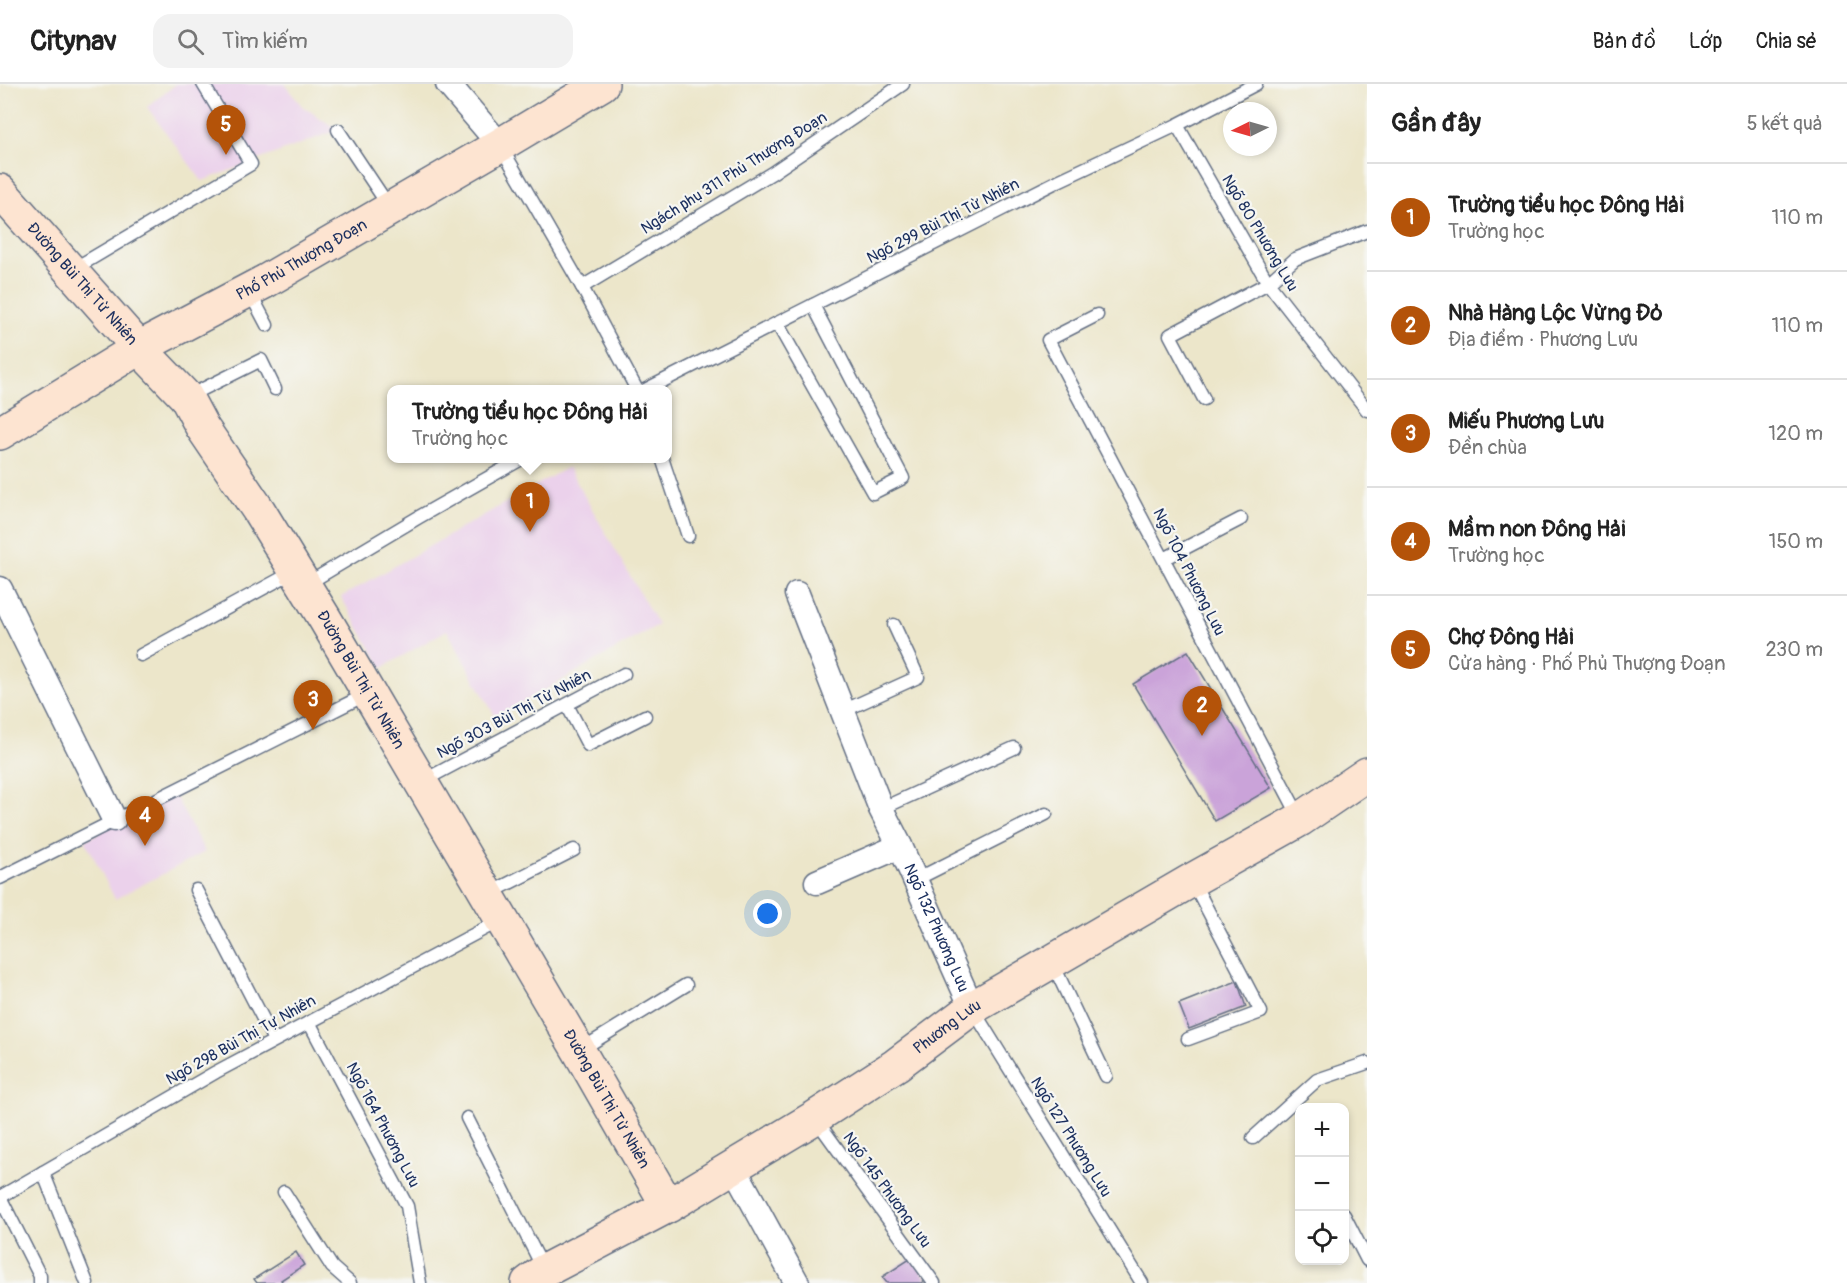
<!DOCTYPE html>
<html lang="vi">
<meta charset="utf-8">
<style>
body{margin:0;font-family:Pangolin,sans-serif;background:#f2f2f2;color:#222}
.controls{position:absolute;right:18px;bottom:18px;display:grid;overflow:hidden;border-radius:12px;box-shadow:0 3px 9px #0003}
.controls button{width:54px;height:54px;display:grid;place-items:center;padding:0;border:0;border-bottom:2px solid #e0e0e0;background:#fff;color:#222;font:30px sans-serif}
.compass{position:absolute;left:1223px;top:18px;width:54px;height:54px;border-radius:50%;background:#fff;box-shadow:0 3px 9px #0003;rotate:265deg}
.you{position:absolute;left:768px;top:830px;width:21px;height:21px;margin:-15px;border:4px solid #fff;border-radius:50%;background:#1a73e8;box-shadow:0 0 0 9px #1a73e833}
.badge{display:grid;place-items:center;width:39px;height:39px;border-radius:50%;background:#b45309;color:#fff;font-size:20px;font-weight:700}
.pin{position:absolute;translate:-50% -50px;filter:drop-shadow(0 2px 3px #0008)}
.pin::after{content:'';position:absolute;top:32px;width:21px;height:18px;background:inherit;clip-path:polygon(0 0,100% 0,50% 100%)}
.popup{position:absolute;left:387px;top:301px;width:285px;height:78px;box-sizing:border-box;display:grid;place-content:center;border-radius:12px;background:#fff;filter:drop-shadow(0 2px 4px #0005);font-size:20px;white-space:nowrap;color:#767676}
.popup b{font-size:22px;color:#222}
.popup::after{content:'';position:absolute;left:50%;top:100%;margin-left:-12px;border:12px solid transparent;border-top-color:#fff}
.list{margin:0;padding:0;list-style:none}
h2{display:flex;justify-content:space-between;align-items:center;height:78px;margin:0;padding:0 24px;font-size:26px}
h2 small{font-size:20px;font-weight:400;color:#767676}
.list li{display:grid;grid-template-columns:39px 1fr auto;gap:18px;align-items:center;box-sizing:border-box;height:108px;padding:0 24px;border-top:2px solid #e0e0e0}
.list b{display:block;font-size:22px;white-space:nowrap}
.list p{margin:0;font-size:20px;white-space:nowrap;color:#767676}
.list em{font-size:20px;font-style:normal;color:#767676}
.icon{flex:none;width:33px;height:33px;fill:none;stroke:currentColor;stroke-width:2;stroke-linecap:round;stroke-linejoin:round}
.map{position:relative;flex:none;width:1367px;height:1199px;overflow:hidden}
header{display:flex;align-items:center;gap:36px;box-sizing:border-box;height:84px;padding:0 30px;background:#fff;border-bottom:2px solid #e0e0e0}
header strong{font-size:28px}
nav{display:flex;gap:33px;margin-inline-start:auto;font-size:21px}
.search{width:420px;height:54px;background:#f2f2f2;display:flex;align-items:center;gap:15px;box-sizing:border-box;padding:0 21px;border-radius:18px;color:#767676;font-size:22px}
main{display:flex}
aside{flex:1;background:#fff}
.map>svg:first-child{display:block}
.built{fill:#ebd1eb}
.building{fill:#caa3d9}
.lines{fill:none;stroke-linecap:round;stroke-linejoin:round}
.lane-casing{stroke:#646f84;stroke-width:15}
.street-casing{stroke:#646f84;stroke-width:27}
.secondary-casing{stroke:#646f84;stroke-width:36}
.lane{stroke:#fff;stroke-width:12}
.street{stroke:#fff;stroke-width:24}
.secondary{stroke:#fde4d1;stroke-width:33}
.labels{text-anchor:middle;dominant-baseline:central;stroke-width:4.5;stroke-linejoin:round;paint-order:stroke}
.street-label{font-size:16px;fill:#1b2f5e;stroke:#f6f6f2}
</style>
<header>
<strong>Citynav</strong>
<div class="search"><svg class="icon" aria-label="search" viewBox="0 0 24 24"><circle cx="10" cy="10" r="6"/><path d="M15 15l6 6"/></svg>Tìm kiếm</div>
<nav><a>Bản đồ</a><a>Lớp</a><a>Chia sẻ</a></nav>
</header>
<main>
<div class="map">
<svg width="1367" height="1199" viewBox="0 0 1367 1199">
<rect width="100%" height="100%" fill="#f6f6f2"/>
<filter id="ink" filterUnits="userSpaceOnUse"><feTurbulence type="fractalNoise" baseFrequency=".0167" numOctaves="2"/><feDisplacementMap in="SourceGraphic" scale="12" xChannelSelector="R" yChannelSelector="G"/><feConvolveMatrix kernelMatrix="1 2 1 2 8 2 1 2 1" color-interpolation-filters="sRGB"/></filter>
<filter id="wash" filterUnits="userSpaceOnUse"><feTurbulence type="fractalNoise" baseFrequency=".008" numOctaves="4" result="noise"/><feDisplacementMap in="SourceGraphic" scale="24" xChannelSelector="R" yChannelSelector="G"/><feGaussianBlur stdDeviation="1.35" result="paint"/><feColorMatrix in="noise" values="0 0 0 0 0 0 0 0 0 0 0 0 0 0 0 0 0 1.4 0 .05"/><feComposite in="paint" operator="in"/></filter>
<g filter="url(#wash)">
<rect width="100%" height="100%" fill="#ece6ca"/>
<g class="built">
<path d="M174 0H285L302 22 338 46 202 97 147 23 175 1Z"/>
<path d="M568 383 658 541 496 634 447 546 382 584 341 513Z"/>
<path d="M174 710 205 768 115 815 85 756Z"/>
</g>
<g id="blocks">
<g class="building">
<path d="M1188 567 1271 704 1215 737 1133 600Z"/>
<path d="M1237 897 1246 923 1189 945 1179 920Z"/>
<path d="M296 1168 304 1181 281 1196 283 1199H257L254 1195Z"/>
<path d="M913 1173 927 1195 922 1199H887L882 1193Z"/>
</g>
</g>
</g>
<g filter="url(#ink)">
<use href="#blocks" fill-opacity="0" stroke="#646f84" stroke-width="1.5"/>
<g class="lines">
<g class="lane-casing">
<g id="lane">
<path d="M1177 41 1268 199 1367 326"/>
<path d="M338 46 390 124"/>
<path d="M501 63 582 203 637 306"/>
<path d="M72 186 251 80 203 0"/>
<path d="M582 203 772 89 903 0"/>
<path d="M249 207 267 241"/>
<path d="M1097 231 1048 256 1300 734"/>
<path d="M777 239 873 409 903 394 813 221"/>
<path d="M645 306 1058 97 1177 41 1256 0"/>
<path d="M187 313 261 276 275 305"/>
<path d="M1204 315 1170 251 1268 199 1295 175 1367 147"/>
<path d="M662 374 688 452"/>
<path d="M1164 475 1241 435"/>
<path d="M305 501 419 433 523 374"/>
<path d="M141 571 295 487"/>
<path d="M567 621 588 661 645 632"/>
<path d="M843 627 918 593 894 541"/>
<path d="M421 698 624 590"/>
<path d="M881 725 1014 664"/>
<path d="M0 794 367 610"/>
<path d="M915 796 1046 730"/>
<path d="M196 806 274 956"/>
<path d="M488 810 574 766"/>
<path d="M1052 878 1106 992"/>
<path d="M972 924 1142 1199"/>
<path d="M309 938 407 1122 420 1199"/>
<path d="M1188 955 1261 928 1193 798"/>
<path d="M580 966 686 901"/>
<path d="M467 1034 544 1186"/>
<path d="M815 1034 934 1199"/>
<path d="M1253 1054 1317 996 1367 979"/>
<path d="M43 1088 87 1199"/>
<path d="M284 1108 332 1183 350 1199"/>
<path d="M0 1113 216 988 501 836"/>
<path d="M0 1113 40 1192V1199"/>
<path d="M1344 1131 1367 1176"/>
</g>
</g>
<g class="street-casing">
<g id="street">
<path d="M448 0 500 61"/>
<path d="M0 505 114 735"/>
<path id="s1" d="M797 510 881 725 900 762 972 924"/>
<path d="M817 798 900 762"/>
<path d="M733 1082 797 1199"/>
</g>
</g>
<g class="secondary-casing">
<g id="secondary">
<path id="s2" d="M0 107 139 264 186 313 202 343 259 427 325 535 579 967 668 1122"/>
<path id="s3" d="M0 349 139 264 266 197 500 61 602 0"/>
<path id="s4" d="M528 1199 544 1187 668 1122 814 1034 896 981 972 924 1192 796 1301 735 1367 690"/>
</g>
</g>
<use href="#lane" class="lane"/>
<use href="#street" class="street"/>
<use href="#secondary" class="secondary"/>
</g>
</g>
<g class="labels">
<g class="street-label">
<text transform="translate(734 89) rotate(-32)">Ngách phụ 311 Phủ Thượng Đoạn</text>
<text transform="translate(943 137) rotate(-27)">Ngõ 299 Bùi Thị Từ Nhiên</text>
<text transform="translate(1260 149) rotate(59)">Ngõ 80 Phương Lưu</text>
<text stroke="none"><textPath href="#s3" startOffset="348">Phố Phủ Thượng Đoạn</textPath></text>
<text stroke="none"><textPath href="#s2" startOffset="124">Đường Bùi Thị Từ Nhiên</textPath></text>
<text transform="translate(1189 488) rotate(63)">Ngõ 104 Phương Lưu</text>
<text stroke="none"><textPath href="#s2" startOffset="610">Đường Bùi Thị Từ Nhiên</textPath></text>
<text transform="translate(514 630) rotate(-28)">Ngõ 303 Bùi Thị Từ Nhiên</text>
<text stroke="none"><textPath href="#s1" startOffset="362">Ngõ 132 Phương Lưu</textPath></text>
<text stroke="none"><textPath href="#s4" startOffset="492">Phương Lưu</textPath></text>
<text transform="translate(241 956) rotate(-29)">Ngõ 298 Bùi Thị Tự Nhiên</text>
<text stroke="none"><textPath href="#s2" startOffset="1096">Đường Bùi Thị Từ Nhiên</textPath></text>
<text transform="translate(383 1041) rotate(62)">Ngõ 164 Phương Lưu</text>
<text transform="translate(1071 1053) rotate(58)">Ngõ 127 Phương Lưu</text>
<text transform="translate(887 1106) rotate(54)">Ngõ 145 Phương Lưu</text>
</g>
</g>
</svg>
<div class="controls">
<button>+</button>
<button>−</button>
<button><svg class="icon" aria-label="locate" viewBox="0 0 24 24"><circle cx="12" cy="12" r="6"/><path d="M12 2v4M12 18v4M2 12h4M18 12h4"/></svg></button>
</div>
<svg class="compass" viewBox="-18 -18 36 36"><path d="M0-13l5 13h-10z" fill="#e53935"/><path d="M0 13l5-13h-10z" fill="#767676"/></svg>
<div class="you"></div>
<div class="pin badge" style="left:530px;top:448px">1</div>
<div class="popup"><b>Trường tiểu học Đông Hải</b>Trường học</div>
<div class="pin badge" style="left:1202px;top:652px">2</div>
<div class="pin badge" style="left:313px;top:646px">3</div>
<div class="pin badge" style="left:145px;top:762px">4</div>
<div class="pin badge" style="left:226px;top:71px">5</div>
</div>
<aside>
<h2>Gần đây<small>5 kết quả</small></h2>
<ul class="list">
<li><span class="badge">1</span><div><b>Trường tiểu học Đông Hải</b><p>Trường học</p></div><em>110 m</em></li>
<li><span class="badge">2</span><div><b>Nhà Hàng Lộc Vừng Đỏ</b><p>Địa điểm · Phương Lưu</p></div><em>110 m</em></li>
<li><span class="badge">3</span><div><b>Miếu Phương Lưu</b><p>Đền chùa</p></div><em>120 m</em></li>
<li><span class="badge">4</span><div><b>Mầm non Đông Hải</b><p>Trường học</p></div><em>150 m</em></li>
<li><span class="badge">5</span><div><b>Chợ Đông Hải</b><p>Cửa hàng · Phố Phủ Thượng Đoạn</p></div><em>230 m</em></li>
</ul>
</aside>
</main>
